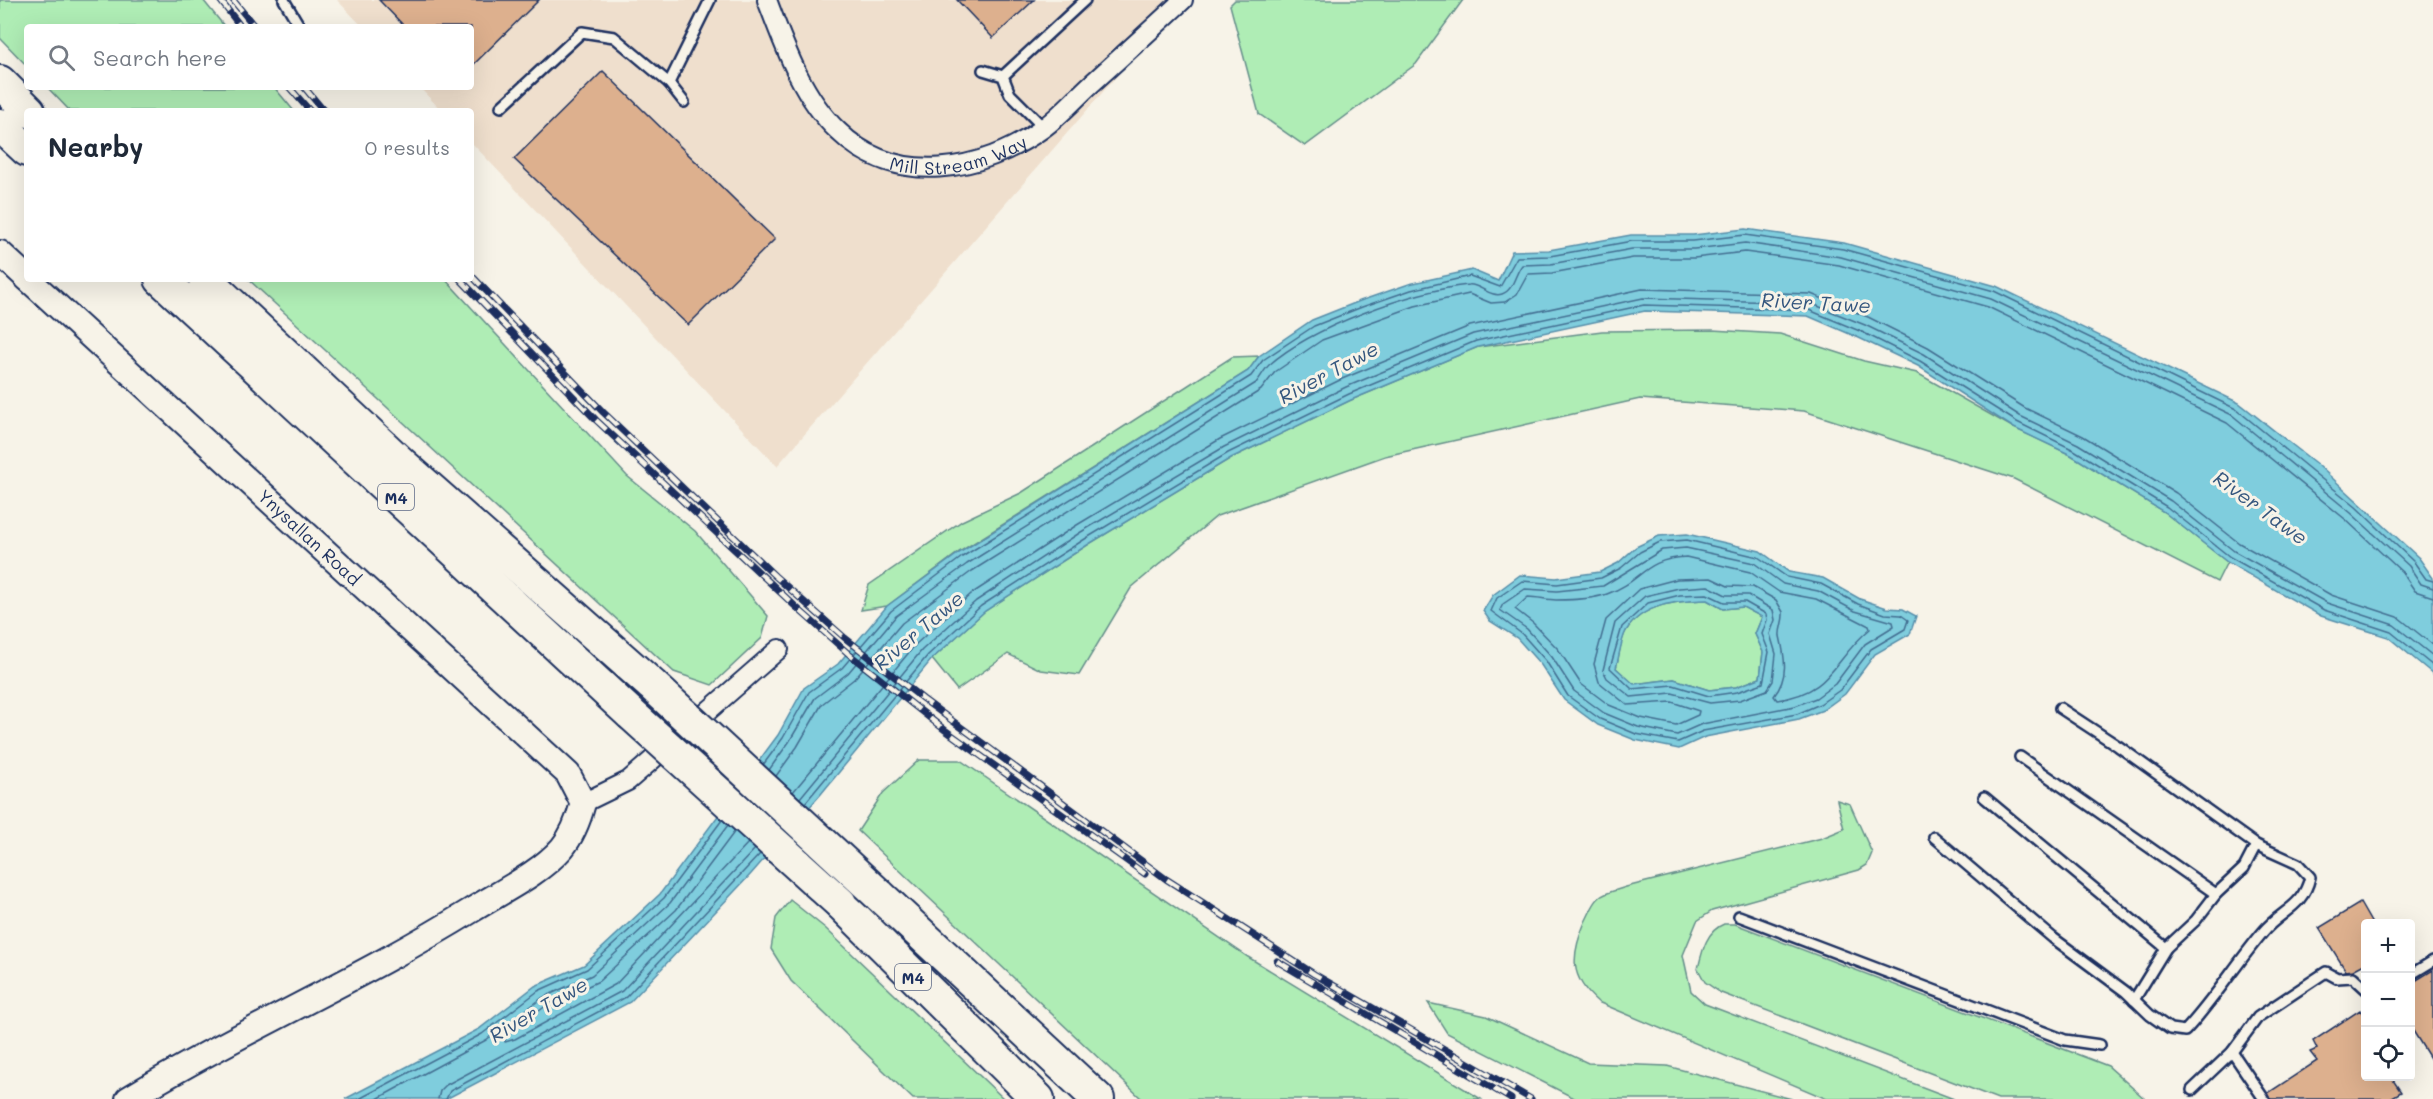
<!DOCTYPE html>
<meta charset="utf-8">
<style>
body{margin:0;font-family:Mali,sans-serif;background:#f2f2f3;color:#1f2937}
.controls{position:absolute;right:18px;bottom:18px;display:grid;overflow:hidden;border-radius:6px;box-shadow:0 6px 24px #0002}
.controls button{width:54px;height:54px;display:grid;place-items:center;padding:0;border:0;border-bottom:2px solid #e0e1e3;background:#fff;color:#1f2937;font:30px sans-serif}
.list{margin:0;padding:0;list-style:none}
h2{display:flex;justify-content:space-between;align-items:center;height:78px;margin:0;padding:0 24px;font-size:26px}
h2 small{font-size:20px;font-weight:400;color:#747a83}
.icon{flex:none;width:33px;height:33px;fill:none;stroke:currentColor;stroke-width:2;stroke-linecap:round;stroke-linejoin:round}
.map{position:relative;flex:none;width:2433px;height:1099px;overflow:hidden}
.search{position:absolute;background:#fff;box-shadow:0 6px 24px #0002;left:24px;top:24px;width:450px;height:66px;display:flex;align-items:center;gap:15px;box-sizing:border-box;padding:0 21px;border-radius:6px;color:#747a83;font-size:22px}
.panel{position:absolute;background:#fff;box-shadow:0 6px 24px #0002;left:24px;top:108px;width:450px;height:174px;border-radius:6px}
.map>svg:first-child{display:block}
.built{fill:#efdfcd}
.green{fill:#afedb5;stroke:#658e8a;stroke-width:1.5}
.water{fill:#7fcddd;stroke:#578eaa;stroke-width:1.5;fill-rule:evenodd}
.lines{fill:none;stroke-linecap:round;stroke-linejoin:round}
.shore{stroke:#436e91;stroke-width:1.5}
.building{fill:#ddb08e;stroke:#1b2f5e;stroke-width:1.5}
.lane-casing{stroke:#1b2f5e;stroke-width:14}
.street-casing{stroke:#1b2f5e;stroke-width:22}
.secondary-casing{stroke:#1b2f5e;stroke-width:28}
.highway-casing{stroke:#1b2f5e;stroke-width:36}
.lane{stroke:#f7f3e8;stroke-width:9}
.street{stroke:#f7f3e8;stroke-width:18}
.secondary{stroke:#f7f3e8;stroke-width:24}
.highway{stroke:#f7f3e8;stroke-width:32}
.rail-casing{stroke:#1b2f5e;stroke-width:7}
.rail{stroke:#f7f3e8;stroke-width:4.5;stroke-dasharray:14;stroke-linecap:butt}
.highway-bridge-casing{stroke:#1b2f5e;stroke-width:36;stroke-linecap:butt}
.highway-bridge{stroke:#f7f3e8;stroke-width:32}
.labels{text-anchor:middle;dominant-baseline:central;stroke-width:6;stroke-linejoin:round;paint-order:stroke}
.shield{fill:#f7f3e8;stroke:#5d6a87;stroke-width:1.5}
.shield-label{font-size:16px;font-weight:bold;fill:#1b2f5e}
.street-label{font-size:18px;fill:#1b2f5e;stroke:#f7f3e8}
.water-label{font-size:20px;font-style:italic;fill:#34567e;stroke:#f7f3e8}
</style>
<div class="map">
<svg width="2433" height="1099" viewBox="0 0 2433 1099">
<rect width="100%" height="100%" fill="#f7f3e8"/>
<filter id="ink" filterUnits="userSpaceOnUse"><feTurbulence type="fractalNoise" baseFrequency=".0167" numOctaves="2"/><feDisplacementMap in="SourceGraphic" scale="12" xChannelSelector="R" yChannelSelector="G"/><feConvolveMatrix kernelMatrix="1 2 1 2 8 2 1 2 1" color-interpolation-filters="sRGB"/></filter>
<g filter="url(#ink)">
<path class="built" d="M337 0H1183L777 466 471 142V111H442L419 87H471V27H363Z"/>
<g class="green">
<path d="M0 0H203L225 27H27V66L0 38Z"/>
<path d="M1235 0H1463L1416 64 1305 146 1259 114 1230 5Z"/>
<path d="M47 87H274L294 111H70Z"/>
<path d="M248 279H445L627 476 695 531 768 616 762 638 712 685 674 672Z"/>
<path d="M1712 330 1780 334 1864 361 1917 373 2014 428 2071 455 2164 512 2227 562 2217 582 2014 479 1804 411 1640 399 1385 456 1217 516 1131 588 1079 675 1041 670 1008 654 957 690 932 659 985 611 1089 544 1231 458 1351 400 1478 347 1602 331Z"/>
<path d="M1259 356 1248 371 959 552 887 606 861 610 869 585 962 521 1021 493 1232 357Z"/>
<path d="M1707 600 1723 609 1743 607 1762 617 1755 634 1763 652 1760 678 1736 687 1709 690 1674 679 1633 684 1616 668C1619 657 1620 640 1626 631 1643 603 1678 601 1707 600Z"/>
<path d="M919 760H960L1248 957 1481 1099H1142L858 831 883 793Z"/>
<path d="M1837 800 1850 804 1872 853 1867 865 1859 870 1712 911 1697 921 1683 955 1691 991 1705 1004 1954 1099H1827L1598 1002C1569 977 1571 955 1585 922 1589 915 1593 903 1599 898 1605 892 1618 890 1626 887L1822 838 1844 829Z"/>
<path d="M790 900 825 928 1004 1099H913L791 981 771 949 776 918Z"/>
<path d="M1724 924H1735L2108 1066 2145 1099H1998L1721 993 1705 982 1698 969C1702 952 1706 931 1724 924Z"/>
<path d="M1428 1003 1486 1016 1588 1063 1667 1066 1792 1099H1576L1447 1033Z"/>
</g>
<g class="water">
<path d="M1745 229 1844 243 1996 286 2239 403 2318 465 2419 558 2433 578V674L2388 637 2321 616 2227 562 2164 512 2071 455 2014 428 1918 366 1859 338 1808 316 1645 311 1478 347 1351 400 1231 458 1089 544 985 611 932 659 821 794 751 874 630 1002 446 1099H345L479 1029 535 986 584 965 660 894 778 735 804 688 838 664 887 606 959 553 1248 371 1259 356 1312 320 1360 301 1409 284 1472 270 1498 281 1512 251 1549 250 1631 235H1693Z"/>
<path d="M1687 534 1760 551 1789 572 1823 578 1860 599 1887 608 1903 609 1916 616 1910 634 1875 654 1845 694 1823 710 1799 719 1705 737 1679 749 1635 740 1598 725 1564 700 1541 665 1517 638 1490 621 1483 611 1493 595 1520 575 1556 578 1600 572 1618 563 1636 547 1659 536ZM1707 600 1723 609 1743 607 1762 617 1755 634 1763 652 1760 678 1736 687 1709 690 1674 679 1634 684 1616 668C1619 657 1621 640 1626 631 1643 603 1678 601 1707 600Z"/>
</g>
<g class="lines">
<g class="shore">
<path d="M1687 540 1758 557 1787 577 1821 584 1858 604 1885 614 1901 615 1908 620 1905 629 1871 649 1840 690 1820 704 1797 714 1703 731 1678 742 1636 734 1600 719 1568 696 1546 661 1522 634 1491 611 1497 598 1522 581 1557 584 1601 578 1621 568 1640 552 1660 542Z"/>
<path d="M1686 548 1754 563 1783 584 1818 591 1855 611 1893 622 1894 626 1865 644 1835 684 1816 698 1795 706 1702 724 1677 735 1638 727 1604 713 1574 691 1552 657 1527 629 1500 610 1503 604 1525 589 1557 591 1603 586 1662 550Z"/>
<path d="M1686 557 1750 572 1779 592 1816 599 1869 626 1870 629C1833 659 1833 693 1777 700L1774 696C1789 677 1785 658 1780 636 1779 629 1784 621 1783 612L1776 600 1753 587 1728 586 1711 578 1677 579 1639 589 1606 620 1594 664 1599 682 1627 705 1672 702 1699 711 1698 715 1676 725 1641 718 1609 705 1581 684 1558 649 1533 623 1515 609 1528 597C1538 597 1547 600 1556 600 1571 600 1593 599 1607 594 1642 582 1643 559 1686 557Z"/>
<path d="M1708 586 1726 595H1748L1773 610 1775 620 1770 634 1776 654 1773 681 1767 690 1740 700 1710 703 1672 693 1631 697 1607 678 1603 670 1615 623 1645 596 1679 588Z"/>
<path d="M1707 594 1724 602H1745L1766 614 1767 620 1762 634 1769 652 1763 683 1737 692 1709 696 1673 685 1632 689 1610 668 1622 627 1648 603 1680 595Z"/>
<path d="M763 765 783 738 809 692 842 668 891 611 962 557 1251 376 1263 360 1314 326 1362 307 1411 290 1470 276 1500 287 1517 257 1550 256 1632 241H1693L1745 235 1843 249 1994 291 2236 409 2356 507 2414 562 2426 579 2433 581"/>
<path d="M769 770 789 742 815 698 848 673 896 616 967 564 1256 383C1261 377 1264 370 1269 365 1312 327 1411 291 1468 285 1479 283 1490 298 1502 294 1514 290 1515 273 1522 265L1551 264 1632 249H1694L1745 243 1841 257 1991 299 2232 415 2351 513 2409 566 2421 584 2433 588"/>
<path d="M776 776 797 747 822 704 854 679 902 623 972 571 1261 390 1275 372 1322 340 1415 306 1469 294 1491 303 1505 302 1517 294 1528 274 1552 273 1633 258H1694L1745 252 1839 265 1988 307 2227 423 2345 519 2402 572 2415 591 2433 597"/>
<path d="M793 792 916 644 971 594 1077 525 1220 439 1342 379 1470 326 1642 289 1811 294 1868 317 1928 347 2025 408 2083 436 2176 493 2239 543 2331 595 2398 617 2433 645"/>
<path d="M800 798 922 650 976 601 1081 532 1224 447 1346 387 1473 334 1643 298 1810 303 1865 325 1924 354 2020 416 2078 444 2171 501 2234 551 2327 603 2394 625 2433 656"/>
<path d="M805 803 928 655 981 606 1085 539 1228 453 1349 394 1476 341 1644 305 1809 310 1862 332 1920 361 2017 422 2074 450 2167 507 2230 557 2324 610 2391 632 2433 666"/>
<path d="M735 831 676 910 599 981 547 1005 505 1037V1042L515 1039 616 984 748 843"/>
<path d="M359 1099 482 1034 538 991 587 969 664 898 722 820"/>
<path d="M377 1099 486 1040 542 998 592 975 670 903 728 825"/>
<path d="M438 1099 440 1091 446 1085 622 991 755 849"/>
<path d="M446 1099 450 1091 626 997 760 854"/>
</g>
</g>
<g class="building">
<path d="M379 0H539L471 67V27H405Z"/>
<path d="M957 0H1034L993 38Z"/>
<path d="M603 71 775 239 688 325 514 159Z"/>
<path d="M2360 903 2372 924H2366V963L2353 970 2346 971 2319 928Z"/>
<path d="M2433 970V1063L2410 1026V984Z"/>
<path d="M2360 1010 2366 1018V1077H2391L2401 1092 2389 1099H2271L2268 1093 2317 1061 2310 1052 2317 1049 2313 1041Z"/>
</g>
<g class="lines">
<g class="lane-casing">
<g id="lane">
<path d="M284 0 300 27"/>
<path d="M983 70 1003 76 1010 94 1044 128"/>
<path d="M1003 76 1085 0"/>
<path d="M669 83 710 0"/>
<path d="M501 107 582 32 614 37 669 83 684 102"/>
<path d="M2020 757 2216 894"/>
<path d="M1984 797 2166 948"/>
<path d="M1934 837 2053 938 2126 992 2150 1015 2170 1029 2185 1031C2214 1000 2236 964 2263 932 2281 910 2303 908 2310 877L2298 864 2256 845 2118 746 2060 708"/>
<path d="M1739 916 2065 1040 2100 1045"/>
<path d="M2410 975 2433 961"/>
<path d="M2134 1000 2166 948 2196 920 2216 894 2244 868 2256 845"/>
<path d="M2232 1052 2264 1099"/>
<path d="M2192 1090 2232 1052 2258 1017 2326 972 2337 978 2353 977 2366 989"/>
</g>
</g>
<g class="street-casing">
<g id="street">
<path id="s1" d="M767 0C784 45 802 97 838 131 896 188 982 172 1042 129 1059 117 1074 100 1089 86 1120 58 1152 29 1183 0"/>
<path d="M583 803 628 781 779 649"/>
</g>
</g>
<g class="secondary-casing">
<g id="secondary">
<path d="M0 253 27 278"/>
<path id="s2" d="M28 279 568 774 583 803C579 818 573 835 562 848 539 874 502 891 472 910 361 979 240 1031 128 1099"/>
</g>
</g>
<g class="highway-casing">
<g id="highway">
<path d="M0 82 29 111"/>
<path d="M0 125 27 150"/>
<path d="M161 279 631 714"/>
<path d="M205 279 402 464 652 685"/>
<path d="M879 895 1098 1099"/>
<path d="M840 903 1038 1099"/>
</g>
</g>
<use href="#lane" class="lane"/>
<use href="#street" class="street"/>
<use href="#secondary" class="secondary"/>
<use href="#highway" class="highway"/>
<g class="rail-casing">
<g id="rail">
<path d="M220 0 241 27"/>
<path d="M233 0 255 27"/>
<path d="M289 87 310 111"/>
<path d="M304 87 324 111"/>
<path d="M471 275 603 412 775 576 845 638 923 699 1166 879 1314 974 1531 1099"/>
<path d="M460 279 596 420 796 607 850 655 945 730 1145 874"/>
<path d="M1277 961 1511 1099"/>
</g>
</g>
<use href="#rail" class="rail"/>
<g class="highway-bridge-casing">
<g id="highway-bridge">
<path d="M652 685 879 895"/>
<path d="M631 714 840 903"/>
</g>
</g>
<use href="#highway-bridge" class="highway-bridge"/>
</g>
</g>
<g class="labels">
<g class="shield">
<rect x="378" y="484" width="36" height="26" rx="4.5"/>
<rect x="895" y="964" width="36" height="26" rx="4.5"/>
</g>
<g class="shield-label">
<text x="396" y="497">M4</text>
<text x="913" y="977">M4</text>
</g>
<g class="street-label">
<text stroke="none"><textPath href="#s1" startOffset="282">Mill Stream Way</textPath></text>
<text stroke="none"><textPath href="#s2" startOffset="382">Ynysallan Road</textPath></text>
</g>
<g class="water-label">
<text transform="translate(1816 302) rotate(3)">River Tawe</text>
<text transform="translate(1328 372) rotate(-28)">River Tawe</text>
<text transform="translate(2261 507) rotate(36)">River Tawe</text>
<text transform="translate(918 630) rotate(-40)">River Tawe</text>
<text transform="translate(538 1009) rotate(-30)">River Tawe</text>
</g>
</g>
</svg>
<div class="controls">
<button>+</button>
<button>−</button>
<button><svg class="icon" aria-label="locate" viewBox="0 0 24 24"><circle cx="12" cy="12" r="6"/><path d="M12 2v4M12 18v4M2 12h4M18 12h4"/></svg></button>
</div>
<div class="search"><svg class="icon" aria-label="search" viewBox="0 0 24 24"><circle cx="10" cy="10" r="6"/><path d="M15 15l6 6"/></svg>Search here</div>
<section class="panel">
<h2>Nearby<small>0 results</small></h2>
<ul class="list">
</ul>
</section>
</div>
